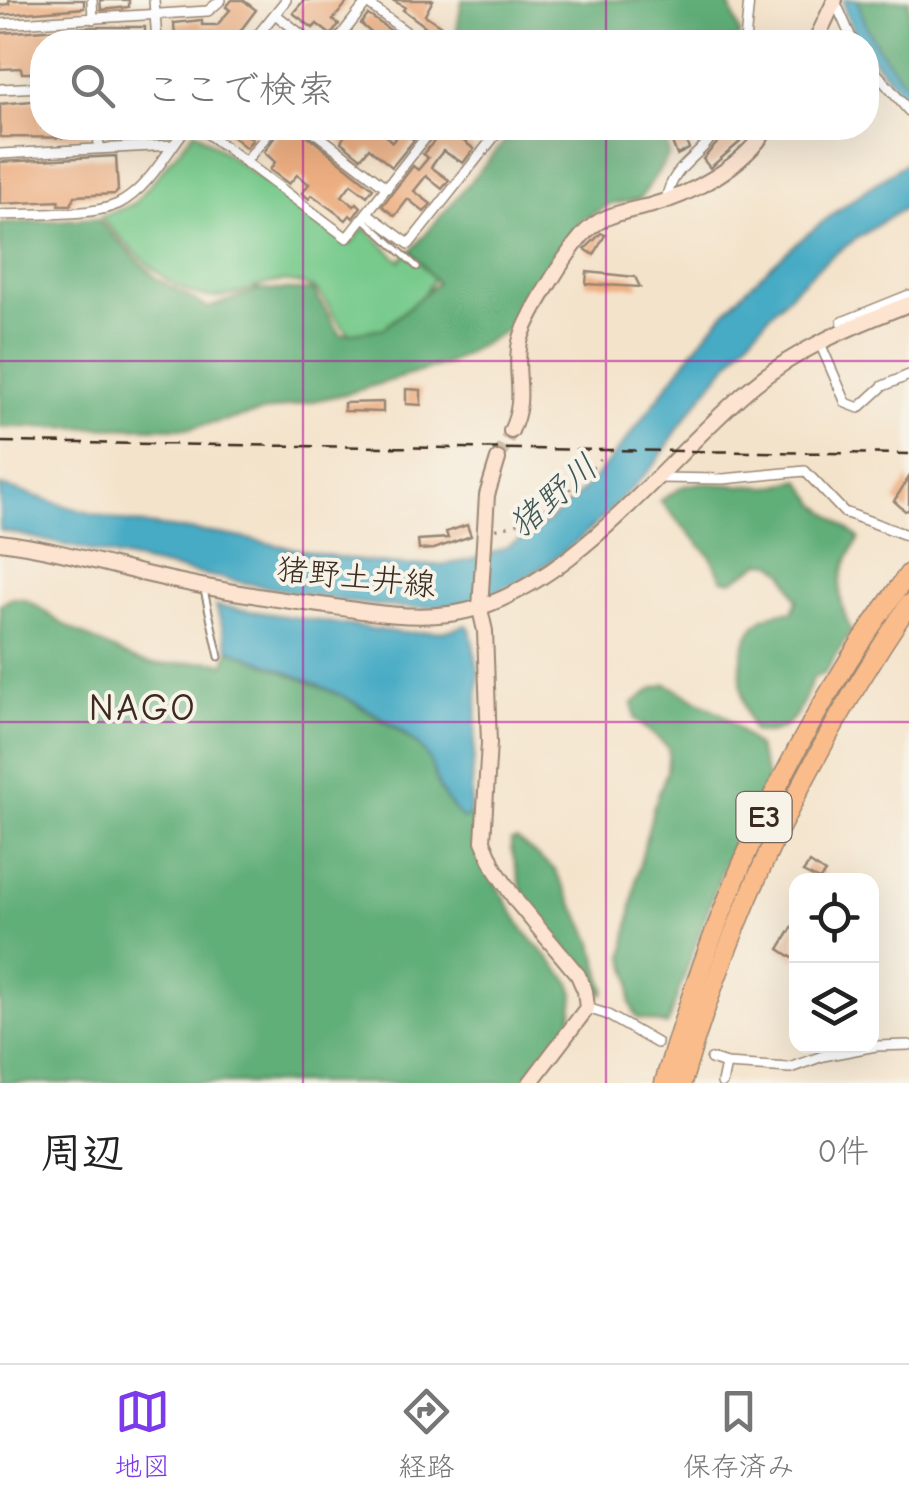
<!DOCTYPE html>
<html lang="ja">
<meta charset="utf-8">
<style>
body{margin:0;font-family:"Comic Neue","Klee One",sans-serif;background:#f2f2f2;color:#222}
.controls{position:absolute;right:30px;bottom:30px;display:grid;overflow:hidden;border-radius:20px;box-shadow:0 10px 40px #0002}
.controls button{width:90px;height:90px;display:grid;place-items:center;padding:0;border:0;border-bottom:2px solid #e0e0e0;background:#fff;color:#222;font:50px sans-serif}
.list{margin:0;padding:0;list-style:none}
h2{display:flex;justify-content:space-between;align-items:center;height:130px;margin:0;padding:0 40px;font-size:42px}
h2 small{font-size:32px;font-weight:400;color:#767676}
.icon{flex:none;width:55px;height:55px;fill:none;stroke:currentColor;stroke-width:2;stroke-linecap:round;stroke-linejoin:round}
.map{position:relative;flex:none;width:909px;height:1083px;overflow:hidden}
.search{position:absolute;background:#fff;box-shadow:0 10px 40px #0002;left:30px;right:30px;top:30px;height:110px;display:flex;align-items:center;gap:25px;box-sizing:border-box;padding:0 35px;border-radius:40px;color:#767676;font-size:38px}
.sheet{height:280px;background:#fff}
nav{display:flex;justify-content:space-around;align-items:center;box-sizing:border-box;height:140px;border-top:2px solid #e0e0e0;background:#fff;font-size:28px;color:#767676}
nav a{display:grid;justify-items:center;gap:5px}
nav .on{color:#7c3aed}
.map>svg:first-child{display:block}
.green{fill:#77ca8c;stroke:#597a55;stroke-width:2.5}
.forest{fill:#61ae78;stroke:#4e6c4b;stroke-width:2.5}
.water{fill:#46abc5;stroke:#406a72;stroke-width:2.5}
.building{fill:#edae81}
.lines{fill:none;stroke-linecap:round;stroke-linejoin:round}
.secondary-tunnel{stroke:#cfbea8;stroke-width:14;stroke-dasharray:14 7;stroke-linecap:butt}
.lane-casing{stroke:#988674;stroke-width:9}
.street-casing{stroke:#988674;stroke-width:12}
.secondary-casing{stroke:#988674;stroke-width:18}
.highway-casing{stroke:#988674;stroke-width:21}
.path{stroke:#988674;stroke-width:2.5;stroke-dasharray:2.5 8;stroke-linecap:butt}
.lane{stroke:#fff;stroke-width:5}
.street{stroke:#fff;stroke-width:9}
.secondary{stroke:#fde4d1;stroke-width:14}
.highway{stroke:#fabc8b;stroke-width:18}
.rail{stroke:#3b2a1e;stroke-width:2.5;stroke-dasharray:15 8;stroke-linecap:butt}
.grid{fill:none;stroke:#b5179e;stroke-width:2.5;stroke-opacity:0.55}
.labels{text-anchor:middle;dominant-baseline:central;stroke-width:8;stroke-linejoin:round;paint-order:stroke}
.shield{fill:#f7f3e8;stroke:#73665b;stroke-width:2.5}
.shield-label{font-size:30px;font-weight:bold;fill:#3b2a1e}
.street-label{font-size:32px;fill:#3b2a1e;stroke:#f7f3e8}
.water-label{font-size:35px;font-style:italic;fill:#3f5758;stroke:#f7f3e8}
.quarter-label{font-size:38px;letter-spacing:2.5px;fill:#3b2a1e;stroke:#f7f3e8}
</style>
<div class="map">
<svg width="909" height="1083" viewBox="0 0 909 1083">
<rect width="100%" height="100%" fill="#f7f3e8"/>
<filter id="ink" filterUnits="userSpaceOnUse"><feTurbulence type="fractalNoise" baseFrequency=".01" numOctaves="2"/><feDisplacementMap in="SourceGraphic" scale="20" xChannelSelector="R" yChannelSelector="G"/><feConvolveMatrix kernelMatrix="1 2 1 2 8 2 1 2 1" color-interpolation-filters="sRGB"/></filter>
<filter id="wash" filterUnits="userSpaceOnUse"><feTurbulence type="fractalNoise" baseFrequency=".0048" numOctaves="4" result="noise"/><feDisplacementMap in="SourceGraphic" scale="40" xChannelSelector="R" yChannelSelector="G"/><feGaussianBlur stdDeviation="2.25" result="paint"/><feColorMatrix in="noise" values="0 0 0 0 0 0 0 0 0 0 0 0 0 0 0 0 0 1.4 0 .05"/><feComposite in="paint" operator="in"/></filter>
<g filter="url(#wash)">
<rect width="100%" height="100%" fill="#f4e3cb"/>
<path class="green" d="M195 131 351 244 364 227 400 261 408 252 437 274 403 324 357 338C332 325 328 294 311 287 270 272 256 293 220 297 175 302 129 245 100 217L134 204Z"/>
<g class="forest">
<path d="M462 0H728L740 34 736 42H455Z"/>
<path d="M851 0H909V95L882 66Z"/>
<path d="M516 128H664L669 155 640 199 609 205 581 221 514 326 449 363 349 393 191 428 0 427V224L96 218 156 278 208 308 258 290H313L341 335 384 328 437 283 411 251Z"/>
<path d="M800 480 818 505 859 538C838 573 833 592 851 631L825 673 813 678C802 706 789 742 753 731 735 692 729 608 792 612L797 600 785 574 774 563 762 562 732 581 722 579 711 557 660 501 684 486 699 483 769 487Z"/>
<path d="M13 598C32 597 45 614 61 623 85 636 113 651 139 661 168 671 198 656 225 664L229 649 342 696 396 729 420 747 431 761 440 790 463 819 471 815 483 863 525 932 570 982 574 994 571 1022 520 1083H0V604Z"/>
<path d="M667 684 725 716 757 747 768 780 725 862 667 1025 637 1018 630 1002 631 981 624 957 636 880 653 809 667 771 669 748 635 719 633 703 654 688Z"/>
<path d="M517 840 554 869 592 940 605 990 602 994 524 898 511 848V841Z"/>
</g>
<g class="water">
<path d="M843 0H858C867 36 884 59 909 86V102L867 53 866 42H858L846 14Z"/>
<path d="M909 161V205C881 223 853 239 827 260 775 303 731 359 690 412 676 429 666 451 651 468 601 522 543 581 470 601 410 618 328 598 267 587 177 570 89 551 0 530V486C41 496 82 514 124 521 163 529 203 530 243 538 306 551 397 574 460 562 586 539 652 389 733 303 786 247 845 202 909 161Z"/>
<path d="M216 606 401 633 446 631 467 625 470 629 479 674 470 815 463 819C455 810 445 800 440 789 433 774 432 759 420 747 376 703 287 672 229 649Z"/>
</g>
<g id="blocks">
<g class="building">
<path d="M9 0H84V8L0 15V5L9 4Z"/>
<path d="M100 0H129V7L101 10Z"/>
<path d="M232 0H243L256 10 232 42 175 39 174 23 202 20V25H217L230 10 226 7Z"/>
<path d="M304 0H349L333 20 339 24 331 35 317 24 313 28 293 13Z"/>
<path d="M392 0H433L425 15 444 28 435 40 423 29 425 26 403 10 405 7Z"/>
<path d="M368 15 373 18 407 42H382L361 24Z"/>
<path d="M91 27H145V39L42 42 40 73H22L21 68 0 69V33Z"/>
<path d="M42 100V128H90V138L0 137V104Z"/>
<path d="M223 128H247L252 132 249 136 253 139 246 148Z"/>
<path d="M281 128H298L373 188 367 196 351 184 342 196 354 206 357 203 361 207 353 218 350 215 346 220 312 195 309 199 302 193 309 184 297 175 289 184 270 170 275 162 264 152Z"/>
<path d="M334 128H364L373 134 379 129 392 142 402 131 414 140 392 167 369 148 361 158 341 142 345 135Z"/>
<path d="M446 128H463L457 136 474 149 463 163 443 151 431 167 449 180 442 189 426 176 414 191 431 204 424 212 408 199 395 216 382 206 413 166 418 170 428 158 423 154Z"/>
<path d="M678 128H703L687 144 689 149 677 155 670 137 683 132Z"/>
<path d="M724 128H740L734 135 740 142 710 168 703 159 717 143Z"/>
<path d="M116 156 118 191 115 194 75 196 71 205H59V201L0 204V162Z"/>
<path d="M601 233 605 235 594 255 585 249Z"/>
<path d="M587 272 635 277 640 287 586 284Z"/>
<path d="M406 389 421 390V405L406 404Z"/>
<path d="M383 402V412L344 411V403Z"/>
<path d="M909 477V510L905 511 894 501Z"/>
<path d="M467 525 471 536 434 549 419 550 418 540 448 538 446 532Z"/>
<path d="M810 863 825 873 819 880 803 872Z"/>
<path d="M796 921V960L779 949Z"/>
</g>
</g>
</g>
<g filter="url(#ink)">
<use href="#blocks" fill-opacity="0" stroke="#988674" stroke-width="2.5"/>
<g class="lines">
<path class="secondary-tunnel" d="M498 459 511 431"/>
<g class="lane-casing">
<g id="lane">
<path d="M363 218 417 267"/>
<path d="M204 590 219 657"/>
</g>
</g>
<g class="street-casing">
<g id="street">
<path d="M92 0 93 19"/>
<path d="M154 0 157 42"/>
<path d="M835 1 853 42"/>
<path d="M367 3 420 42"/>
<path d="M275 14 311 42"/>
<path d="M0 24 208 11 221 0"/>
<path d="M252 42 286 0"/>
<path d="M336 42 368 1"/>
<path d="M745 42 749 0"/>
<path d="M866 61 909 111"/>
<path d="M0 89 42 87"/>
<path d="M98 128 99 148"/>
<path d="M200 128 347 238 433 128"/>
<path d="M309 128 387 188"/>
<path d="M0 154 173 145"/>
<path d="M245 162 273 128"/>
<path d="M666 200C673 162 703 158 716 128"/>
<path d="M367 213 409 244 501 128"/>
<path d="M0 215C33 213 89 217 118 204 147 190 167 152 186 128"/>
<path d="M842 322 909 295"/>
<path d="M819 341 846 403 859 408 883 386 909 375"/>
<path d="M657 478 723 479 805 471 844 512 909 536"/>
<path d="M587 1008 606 1014 657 1043"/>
<path d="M711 1059 726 1064 790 1068 823 1056 876 1046 909 1045"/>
<path d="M722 1083 726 1064"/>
</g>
</g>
<g class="secondary-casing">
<g id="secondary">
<path d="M815 42 835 0"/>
<path d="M511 431C528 395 513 376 520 342 525 319 565 256 581 237 599 215 623 212 649 206 691 195 744 166 767 128"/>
<path d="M498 459 487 495 480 609 485 631 489 743 483 841 495 869 517 902 578 975 585 991 587 1008 530 1083"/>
<path d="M0 542C48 548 94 561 141 573 203 588 265 598 328 606 368 612 409 619 449 614 563 600 665 460 749 389 796 349 852 326 909 304"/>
</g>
</g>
<g class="highway-casing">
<g id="highway">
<path d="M664 1083C706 938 764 796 844 668 864 635 887 604 909 573"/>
<path d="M682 1083C732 910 809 753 909 604"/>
</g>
</g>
<path class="path" d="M496 529C537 523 577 486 603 456"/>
<use href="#lane" class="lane"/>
<use href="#street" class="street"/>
<use href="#secondary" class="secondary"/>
<use href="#highway" class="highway"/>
<path class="rail" d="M0 442 909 454"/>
</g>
</g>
<path class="grid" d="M303 0V42M606 0V42M303 128V1083M606 128V1083M0 361H909M0 722H909"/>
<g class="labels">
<rect class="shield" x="736.5" y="792" width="55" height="50" rx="8"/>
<g class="shield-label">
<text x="764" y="817">E3</text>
</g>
<g class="street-label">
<text transform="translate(356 577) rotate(6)">猪野土井線</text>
</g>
<g class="water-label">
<text transform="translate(553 496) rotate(-41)">猪野川</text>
</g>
<g class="quarter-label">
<text x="143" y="708">NAGO</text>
</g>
</g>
</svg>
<div class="controls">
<button><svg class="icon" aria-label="locate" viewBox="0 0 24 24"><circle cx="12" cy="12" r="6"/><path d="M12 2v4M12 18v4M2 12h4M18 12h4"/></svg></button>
<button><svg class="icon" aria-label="layers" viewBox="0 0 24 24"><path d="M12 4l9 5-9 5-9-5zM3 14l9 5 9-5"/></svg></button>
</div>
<div class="search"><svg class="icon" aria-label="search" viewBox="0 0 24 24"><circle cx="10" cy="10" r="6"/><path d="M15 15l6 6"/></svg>ここで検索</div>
</div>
<section class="sheet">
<h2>周辺<small>0件</small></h2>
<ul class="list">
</ul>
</section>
<nav>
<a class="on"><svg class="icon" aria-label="map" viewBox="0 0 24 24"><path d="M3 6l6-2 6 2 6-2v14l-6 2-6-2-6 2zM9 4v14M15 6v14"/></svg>地図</a>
<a><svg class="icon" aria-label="directions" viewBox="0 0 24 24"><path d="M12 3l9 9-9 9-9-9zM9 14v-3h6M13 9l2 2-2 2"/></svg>経路</a>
<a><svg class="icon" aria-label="saved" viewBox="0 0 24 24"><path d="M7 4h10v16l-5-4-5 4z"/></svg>保存済み</a>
</nav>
